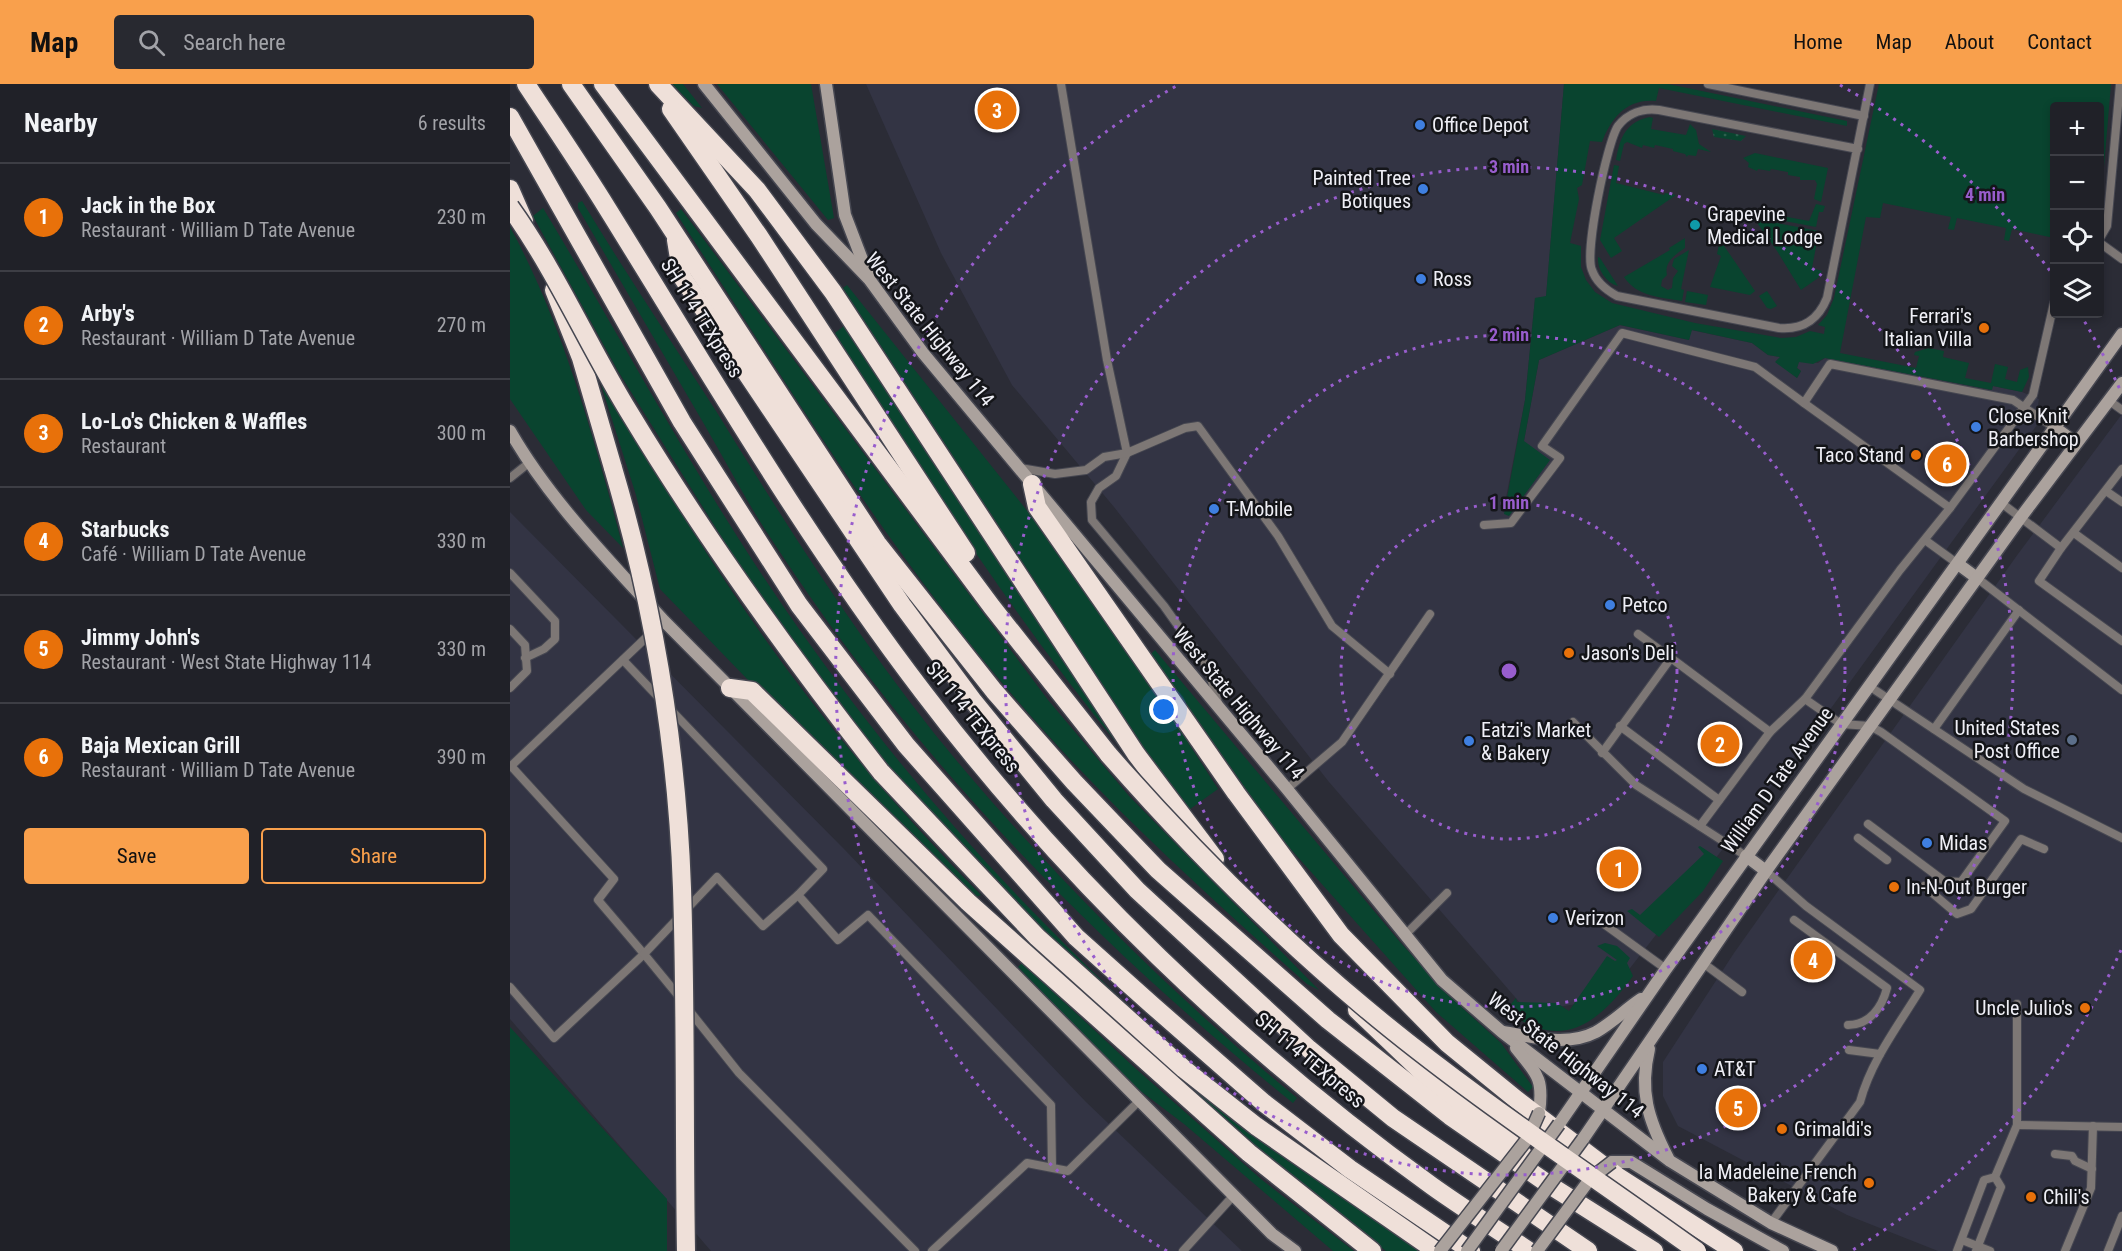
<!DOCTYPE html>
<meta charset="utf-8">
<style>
body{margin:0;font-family:"Roboto Condensed",sans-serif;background:#282930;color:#f1f3f6}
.controls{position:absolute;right:18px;top:18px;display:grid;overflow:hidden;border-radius:6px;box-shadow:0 3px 9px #0003}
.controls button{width:54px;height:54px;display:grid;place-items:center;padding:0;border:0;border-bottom:2px solid #3d3e45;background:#202128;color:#f1f3f6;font:30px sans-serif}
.you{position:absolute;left:654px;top:626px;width:21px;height:21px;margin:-15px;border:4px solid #fff;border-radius:50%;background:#1a73e8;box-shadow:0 0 0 9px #1a73e833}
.badge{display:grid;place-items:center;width:39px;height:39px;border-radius:50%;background:#f9a04c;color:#fff;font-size:20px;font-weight:700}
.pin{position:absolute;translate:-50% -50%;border:3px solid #fff;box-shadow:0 2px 6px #0006}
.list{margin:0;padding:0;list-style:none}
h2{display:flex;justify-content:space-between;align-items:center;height:78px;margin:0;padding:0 24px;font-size:26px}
h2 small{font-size:20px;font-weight:400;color:#a2a3a8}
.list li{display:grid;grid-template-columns:39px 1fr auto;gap:18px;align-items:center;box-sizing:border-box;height:108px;padding:0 24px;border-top:2px solid #3d3e45}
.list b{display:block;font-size:22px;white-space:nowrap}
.list p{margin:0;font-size:20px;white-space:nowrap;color:#a2a3a8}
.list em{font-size:20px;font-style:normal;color:#a2a3a8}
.actions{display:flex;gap:12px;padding:18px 24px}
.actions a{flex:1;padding:14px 0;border:2px solid #f9a04c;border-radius:6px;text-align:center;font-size:21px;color:#f9a04c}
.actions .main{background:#f9a04c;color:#111}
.icon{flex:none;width:33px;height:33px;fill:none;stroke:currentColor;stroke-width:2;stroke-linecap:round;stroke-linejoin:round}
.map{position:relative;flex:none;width:1612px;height:1167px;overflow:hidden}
header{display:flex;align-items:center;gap:36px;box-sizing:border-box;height:84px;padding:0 30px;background:#f9a04c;color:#111}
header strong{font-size:28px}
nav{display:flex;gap:33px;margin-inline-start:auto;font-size:21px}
.search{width:420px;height:54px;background:#282930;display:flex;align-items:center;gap:15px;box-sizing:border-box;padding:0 21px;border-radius:6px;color:#a2a3a8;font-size:22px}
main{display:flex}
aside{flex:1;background:#202128}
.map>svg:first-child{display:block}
.built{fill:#333444}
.green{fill:#09442f}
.garden{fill:url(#garden-dots)}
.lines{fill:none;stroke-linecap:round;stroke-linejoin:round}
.service-casing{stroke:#464751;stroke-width:10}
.secondary-casing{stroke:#464751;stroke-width:15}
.motorway-casing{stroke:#464751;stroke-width:21}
.path{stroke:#808089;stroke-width:2;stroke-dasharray:1.5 4.5;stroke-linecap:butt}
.service{stroke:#7d7775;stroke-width:8}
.secondary{stroke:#aba29d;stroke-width:12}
.motorway{stroke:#efe0d9;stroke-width:18}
.secondary-bridge-casing{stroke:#464751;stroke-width:15;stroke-linecap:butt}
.motorway-bridge-casing{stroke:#464751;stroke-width:21;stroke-linecap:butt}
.secondary-bridge{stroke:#aba29d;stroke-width:12}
.motorway-bridge{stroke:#efe0d9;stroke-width:18}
.ring{fill:none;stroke:#985dcd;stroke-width:3;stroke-dasharray:3 6}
.shop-dot{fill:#3f7fe0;stroke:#141519;stroke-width:2}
.culture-dot{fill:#0f9aa8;stroke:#141519;stroke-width:2}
.food-dot{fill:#e8710a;stroke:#141519;stroke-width:2}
.service-dot{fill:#5c6f8a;stroke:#141519;stroke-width:2}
.labels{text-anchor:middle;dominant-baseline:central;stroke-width:5;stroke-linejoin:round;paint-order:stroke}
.poi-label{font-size:20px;fill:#efeff6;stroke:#141519;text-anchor:start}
.street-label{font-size:20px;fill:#efeff6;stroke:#141519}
.centre{fill:#985dcd;stroke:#141519;stroke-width:3}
.ring-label{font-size:18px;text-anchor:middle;font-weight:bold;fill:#985dcd;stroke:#141519;stroke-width:5;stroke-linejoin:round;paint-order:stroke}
</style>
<header>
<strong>Map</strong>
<div class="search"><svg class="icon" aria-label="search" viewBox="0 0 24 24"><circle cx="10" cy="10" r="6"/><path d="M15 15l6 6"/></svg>Search here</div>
<nav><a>Home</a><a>Map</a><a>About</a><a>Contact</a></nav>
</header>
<main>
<aside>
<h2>Nearby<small>6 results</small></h2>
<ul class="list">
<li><span class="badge" style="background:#e8710a">1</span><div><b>Jack in the Box</b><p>Restaurant · William D Tate Avenue</p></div><em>230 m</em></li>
<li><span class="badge" style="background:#e8710a">2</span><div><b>Arby's</b><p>Restaurant · William D Tate Avenue</p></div><em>270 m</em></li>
<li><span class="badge" style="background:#e8710a">3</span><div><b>Lo-Lo's Chicken &amp; Waffles</b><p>Restaurant</p></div><em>300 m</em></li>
<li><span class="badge" style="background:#e8710a">4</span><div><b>Starbucks</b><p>Café · William D Tate Avenue</p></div><em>330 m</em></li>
<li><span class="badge" style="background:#e8710a">5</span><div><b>Jimmy John's</b><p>Restaurant · West State Highway 114</p></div><em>330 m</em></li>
<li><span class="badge" style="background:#e8710a">6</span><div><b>Baja Mexican Grill</b><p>Restaurant · William D Tate Avenue</p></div><em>390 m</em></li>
</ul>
<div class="actions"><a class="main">Save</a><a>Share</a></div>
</aside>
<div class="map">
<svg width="1612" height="1167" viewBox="0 0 1612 1167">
<defs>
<pattern id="garden-dots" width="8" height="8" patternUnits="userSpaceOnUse" patternTransform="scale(1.5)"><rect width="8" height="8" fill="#09442f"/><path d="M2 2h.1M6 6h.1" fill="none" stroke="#2d5f4e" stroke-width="1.8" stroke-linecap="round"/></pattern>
</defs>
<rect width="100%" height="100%" fill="#2b2c36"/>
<g class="built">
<path d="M356 0H1054L1036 213 1025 214 1015 316 993 429 1014 357 1029 276 1110 241 1179 256 1181 246 1242 259 1258 271 1270 273 1266 277 1287 294 1291 287 1287 284 1289 277 1308 279 1315 274 1481 306 1483 302 1512 308 1529 315 1528 321 1537 327 1303 649 1096 915 1018 928 819 698 604 423 502 301 431 169Z"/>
<path d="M1612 330V1167H1428L1337 1131 1168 1042 1153 1012V978L1224 869 1508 470Z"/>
<path d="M0 428 335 766 576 1018 732 1167H201L0 935Z"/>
</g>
<g class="green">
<path d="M162 0H173L192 24 184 22Z"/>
<path d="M207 0H301L324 134 318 136Z"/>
<path d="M1054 0H1158L1337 37V42L1149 4 1146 17C1117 14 1101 34 1092 58L1080 57 1072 101 1067 104 1069 115 1060 159 1071 162V183L1076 196 1085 208 1102 219 1185 239 1271 254 1286 253 1300 247 1314 250 1315 243 1308 241 1317 231 1324 214 1369 0H1601L1590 130V22H1544V154L1502 145 1499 157 1494 156 1496 144 1447 134 1444 146 1438 145 1441 133 1373 119 1370 134 1356 133 1330 269 1406 284 1409 272 1404 271 1405 268 1419 264 1434 267 1433 273 1459 279 1455 294 1481 299 1485 280 1498 283 1495 295 1507 298 1510 286 1518 283 1519 293 1512 308 1483 302 1482 306 1315 274 1303 280 1289 278 1287 284 1291 287 1287 294 1265 278 1270 273 1258 271 1242 259 1182 246 1179 256 1110 241 1029 276 1014 357 1040 376 999 432 994 430 1015 316 1025 214 1036 212Z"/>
<path d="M1140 33 1143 34 1141 45 1176 51 1180 40 1186 46 1189 60 1201 68 1188 65 1186 72 1178 71 1177 73 1175 70 1163 67V65L1145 61 1144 64 1133 61 1132 64 1117 58 1114 60 1110 77 1106 76C1110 53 1116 38 1140 33Z"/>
<path d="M1245 69 1318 84 1311 118 1304 115 1307 100 1305 96H1290V93L1278 91V88L1261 85 1260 87 1248 85 1247 87 1238 83 1239 79 1233 74Z"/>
<path d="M1104 81 1109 82 1106 99 1154 111 1155 109 1166 111 1104 154 1112 167 1101 174 1090 156Z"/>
<path d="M72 117C115 188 161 257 206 327 282 450 363 579 457 689 557 806 668 916 787 1014L783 1019C582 857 399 669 258 450 235 415 215 376 194 340 152 268 110 196 68 124V119Z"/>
<path d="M1306 120 1315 122 1313 128H1309L1306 143 1253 133 1244 127 1299 137Z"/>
<path d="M33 124C113 257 185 394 273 522 350 634 437 741 533 838 579 886 629 931 677 976L526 842 382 689 343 638 243 504 214 457 108 287 23 132Z"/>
<path d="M171 125 538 616 619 712 809 906 797 900C696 810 594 718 506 615 376 465 274 295 166 129Z"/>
<path d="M1243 130 1251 136 1309 147 1302 184 1312 187 1308 194 1291 206 1267 167 1243 133Z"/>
<path d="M0 143C53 240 85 358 113 464L76 426 0 315Z"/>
<path d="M1175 154V164C1164 171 1154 179 1157 191L1152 196 1151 202 1158 206 1162 204 1163 194 1168 187 1162 182 1164 175 1179 166 1171 205 1174 206 1172 217C1151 213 1127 213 1114 193L1160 166 1159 164Z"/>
<path d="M1210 156 1245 207 1240 211 1200 203 1211 172 1207 170Z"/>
<path d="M1088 173 1090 174 1108 202C1096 199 1087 185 1088 173Z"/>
<path d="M337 201 550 468 643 604 708 705 676 728 333 204Z"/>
<path d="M1177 207 1198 211 1196 221 1175 218Z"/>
<path d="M1257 207 1267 222 1261 225 1257 224 1249 212Z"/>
<path d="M334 242 603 646 613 667C506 536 413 394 325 249Z"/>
<path d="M87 288C129 357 168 427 213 494 288 608 375 714 471 811L464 814 268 627 150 505 126 411Z"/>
<path d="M645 566 890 858 938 911 991 959 1023 1003 1018 1008 926 928 769 752 641 570Z"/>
<path d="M1190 762 1213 777 1193 807 1149 853 1117 827 1122 825 1130 831 1194 770 1188 763Z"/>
<path d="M1095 859 1107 862 1120 874 1117 879 1123 892C1097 928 1064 962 1018 940 1009 936 1001 931 1001 920L1006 914 1007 918 1047 919 1059 927 1097 872 1105 877 1107 876 1087 862Z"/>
<path d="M512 879 625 984 752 1096 844 1167H823L674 1040 624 1002 508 883Z"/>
<path d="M0 943 157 1115V1167H0Z"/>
<path d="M667 992 778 1077 913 1167H876L769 1084Z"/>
</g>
<path class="garden" d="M1202 45 1236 52 1231 57 1204 53Z"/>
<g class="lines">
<g class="service-casing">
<g id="service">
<path d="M551 0 597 276 617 369 606 392 589 404 581 418 582 436 654 522 698 584 708 619"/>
<path d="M1198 0 1354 32"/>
<path d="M1348 65 1149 26C1133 24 1118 29 1108 42 1097 58 1074 169 1082 186 1086 198 1096 206 1107 212L1269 244C1293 246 1308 236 1317 214L1360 0"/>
<path d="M1590 154 1597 142 1610 0"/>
<path d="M1590 159 1612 175"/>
<path d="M1598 316 1612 326"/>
<path d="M1294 319 1440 424 1390 486 1295 615 1331 640 1360 642 1371 648 1495 737 1451 798 1434 797 1358 740"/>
<path d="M510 384 545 390 576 386 594 373 617 369 675 344 688 342 768 452 822 542 880 590"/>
<path d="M1612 385 1551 464 1529 497 1612 557"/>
<path d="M0 394 20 378"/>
<path d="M1596 407 1612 418"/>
<path d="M1490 418 1551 464"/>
<path d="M1440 424 1523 311 1544 219"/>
<path d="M974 441 1001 439 1050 374 1032 362 1112 249 1245 283 1294 319 1320 280 1503 316 1545 344"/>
<path d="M1564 449 1612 484"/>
<path d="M1415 456 1448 480"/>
<path d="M0 489 45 537V555L34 565 15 574"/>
<path d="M1467 494 1612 606"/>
<path d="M0 545 15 561 17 587 0 604"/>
<path d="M1161 574 1260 648"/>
<path d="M113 576 151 616"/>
<path d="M1359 602 1514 705 1612 754"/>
<path d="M160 625 313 785 288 811 328 856 358 831 541 1021 542 1083"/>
<path d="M1063 638 1126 701 1236 772"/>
<path d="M1110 642 1209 716"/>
<path d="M1424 645 1509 526"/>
<path d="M1092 669 1161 574 1128 550"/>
<path d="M0 683 142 548"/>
<path d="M777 705 832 658 920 530"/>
<path d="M1190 742 1260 648 1295 615"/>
<path d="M1348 754 1377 776"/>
<path d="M1256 787 1296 822 1410 906C1388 942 1361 977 1350 1018L1261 1139"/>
<path d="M1414 802 1447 830 1461 825 1511 755 1534 765"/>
<path d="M1284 836 1377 904C1372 923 1360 941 1338 941"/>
<path d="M1094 840 1156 885"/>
<path d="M895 851 937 809"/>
<path d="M1193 879 1232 908"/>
<path d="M0 903 44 954 134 870 88 816 104 795 1 682"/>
<path d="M171 915 134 870 207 793 253 842 288 811"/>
<path d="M178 925 229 989 405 1167"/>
<path d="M1339 966 1370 970"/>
<path d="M1507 1041 1612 1043"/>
<path d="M1545 1070 1562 1072 1565 1077 1582 1085"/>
<path d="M1485 1093 1507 1041V920"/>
<path d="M1452 1156 1480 1167"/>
<path d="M422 1167 517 1079 558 1087 629 1017"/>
<path d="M673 1167 724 1111"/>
<path d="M1447 1167 1474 1096 1485 1093 1491 1103 1466 1167"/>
<path d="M1555 1167 1581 1104 1583 1042"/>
<path d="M1598 1167 1612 1132"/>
</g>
</g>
<g class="secondary-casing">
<g id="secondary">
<path d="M194 0 306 140 359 195 413 269 777 705 932 896 992 948 1160 1077 1261 1139 1322 1167"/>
<path d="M316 0 335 131 358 191"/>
<path d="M1545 344 1566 359"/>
<path d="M0 347C40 417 100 477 154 537L762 1150 785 1167"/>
<path d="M1448 480 1467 494"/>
<path d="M1236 772 1256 787"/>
<path d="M993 948C1024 953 1057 963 1086 948 1102 939 1116 925 1131 915"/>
<path d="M1006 964C1027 990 1034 994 1029 1029"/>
<path d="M1139 965C1129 1007 1138 1035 1158 1074"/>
<path d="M1049 1040 1156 885 1612 250"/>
<path d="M1073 1055 1256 787 1511 433 1612 299"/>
<path d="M1102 1078H1121L1197 1125 1273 1167"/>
</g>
</g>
<g class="motorway-casing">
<g id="motorway">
<path d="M16 0C43 41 71 82 97 124 199 288 296 455 413 608 554 794 733 966 922 1102 954 1125 987 1145 1019 1167"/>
<path d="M61 0 148 124 367 459 484 607 564 698 648 786 818 936 940 1032 1041 1102 1144 1167"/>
<path d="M93 0 482 523 599 671"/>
<path d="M148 0 247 106 323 208 626 670 705 775"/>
<path d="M161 25 249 152 456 469"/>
<path d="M0 33 172 338 289 521 396 661 566 853 642 921 754 1019 840 1085 961 1167"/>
<path d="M0 105 14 137"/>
<path d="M166 156 172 193 392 521 464 618 544 716 627 806 799 965 883 1034 1078 1167"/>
<path d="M44 206 71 274 103 384"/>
<path d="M522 400 527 423 726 709 831 851 937 959 1007 1016 1107 1092 1224 1167"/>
<path d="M220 604 242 607 458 818 739 1069 862 1167"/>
<path d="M371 688 527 853 674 985 746 1042 926 1167"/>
<path d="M847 926 913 989 1004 1061 1016 1074"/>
</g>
</g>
<g class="path">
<path d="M1068 969 1069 986"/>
<path d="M1116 1024 1124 1019"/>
</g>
<use href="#service" class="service"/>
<use href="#secondary" class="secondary"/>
<use href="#motorway" class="motorway"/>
<g class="secondary-bridge-casing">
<g id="secondary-bridge">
<path d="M930 1167 1018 1054 1029 1029"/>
<path d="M957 1167 1049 1040"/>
<path d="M991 1167 1073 1055"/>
<path d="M1027 1167 1080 1095 1102 1078"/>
</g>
</g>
<g class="motorway-bridge-casing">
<g id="motorway-bridge">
<path d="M0 123C46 187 78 261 119 328 195 454 280 572 371 688"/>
<path d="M103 384C143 519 167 663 172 804 176 925 174 1046 176 1167"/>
<path d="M599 671C678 761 762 846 854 923 959 1011 1076 1087 1187 1167"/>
</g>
</g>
<use href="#secondary-bridge" class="secondary-bridge"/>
<use href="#motorway-bridge" class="motorway-bridge"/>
</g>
<g class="ring">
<circle cx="999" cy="587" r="168"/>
<circle cx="999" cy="587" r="336"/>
<circle cx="999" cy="587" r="504"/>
<path d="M1611 866A673 673 0 0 1 1341 1167M657 1167A673 673 0 0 1 668 1M1330 1A673 673 0 0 1 1543 191M1570 230A673 673 0 0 1 1611 308"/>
</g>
<g class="shop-dot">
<circle cx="910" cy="41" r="6"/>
<circle cx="913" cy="105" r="6"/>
<circle cx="911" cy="195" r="6"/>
<circle cx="1466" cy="343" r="6"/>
<circle cx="704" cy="425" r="6"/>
<circle cx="1100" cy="521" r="6"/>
<circle cx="959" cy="657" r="6"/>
<circle cx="1417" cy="759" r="6"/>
<circle cx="1043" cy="834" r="6"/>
<circle cx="1192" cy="985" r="6"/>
</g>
<circle class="culture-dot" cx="1185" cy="141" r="6"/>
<g class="food-dot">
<circle cx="1474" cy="244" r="6"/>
<circle cx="1406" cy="371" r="6"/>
<circle cx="1059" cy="569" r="6"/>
<circle cx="1384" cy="803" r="6"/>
<circle cx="1575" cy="924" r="6"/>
<circle cx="1272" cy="1045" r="6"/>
<circle cx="1359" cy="1099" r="6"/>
<circle cx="1521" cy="1113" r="6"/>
</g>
<circle class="service-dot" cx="1562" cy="656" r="6"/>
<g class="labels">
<g class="poi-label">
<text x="922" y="41">Office Depot</text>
<text x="901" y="94" text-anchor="end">Painted Tree<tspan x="901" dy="23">Botiques</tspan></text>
<text x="1197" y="130">Grapevine<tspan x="1197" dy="23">Medical Lodge</tspan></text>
<text x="923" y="195">Ross</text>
<text x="1462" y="232" text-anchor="end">Ferrari's<tspan x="1462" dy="23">Italian Villa</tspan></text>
<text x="1478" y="332">Close Knit<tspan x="1478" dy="23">Barbershop</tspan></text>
<text x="1394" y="371" text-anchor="end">Taco Stand</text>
<text x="716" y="425">T-Mobile</text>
<text x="1112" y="521">Petco</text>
<text x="1071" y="569">Jason's Deli</text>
<text x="1550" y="644" text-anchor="end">United States<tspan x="1550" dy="23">Post Office</tspan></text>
<text x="971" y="646">Eatzi's Market<tspan x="971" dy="23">&amp; Bakery</tspan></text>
<text x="1429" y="759">Midas</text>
<text x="1396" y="803">In-N-Out Burger</text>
<text x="1055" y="834">Verizon</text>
<text x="1563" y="924" text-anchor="end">Uncle Julio's</text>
<text x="1204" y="985">AT&amp;T</text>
<text x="1284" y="1045">Grimaldi's</text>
<text x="1347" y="1088" text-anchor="end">la Madeleine French<tspan x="1347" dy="23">Bakery &amp; Cafe</tspan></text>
<text x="1533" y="1113">Chili's</text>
</g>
<g class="street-label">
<text transform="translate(192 234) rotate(58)">SH 114 TEXpress</text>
<text transform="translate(420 245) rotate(51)">West State Highway 114</text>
<text transform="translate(729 619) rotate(50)">West State Highway 114</text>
<text transform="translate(463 633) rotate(51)">SH 114 TEXpress</text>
<text transform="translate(1267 696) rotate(-54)">William D Tate Avenue</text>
<text transform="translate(1056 971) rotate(38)">West State Highway 114</text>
<text transform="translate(800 976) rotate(40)">SH 114 TEXpress</text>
</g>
</g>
<circle cx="999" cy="587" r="9" class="centre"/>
<g class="ring-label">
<text x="999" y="89">3 min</text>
<text x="1475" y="117">4 min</text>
<text x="999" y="257">2 min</text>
<text x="999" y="425">1 min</text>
</g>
</svg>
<div class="controls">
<button>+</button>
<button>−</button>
<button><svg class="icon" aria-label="locate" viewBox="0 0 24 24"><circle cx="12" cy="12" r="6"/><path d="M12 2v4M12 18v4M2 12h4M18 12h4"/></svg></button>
<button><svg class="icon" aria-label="layers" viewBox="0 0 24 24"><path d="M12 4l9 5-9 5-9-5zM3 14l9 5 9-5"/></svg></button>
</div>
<div class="you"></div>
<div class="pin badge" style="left:1109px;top:785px;background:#e8710a">1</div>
<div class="pin badge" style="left:1210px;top:660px;background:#e8710a">2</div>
<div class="pin badge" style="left:487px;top:26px;background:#e8710a">3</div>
<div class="pin badge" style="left:1303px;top:876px;background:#e8710a">4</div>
<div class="pin badge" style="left:1228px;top:1024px;background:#e8710a">5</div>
<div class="pin badge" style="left:1437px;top:380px;background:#e8710a">6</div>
</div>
</main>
